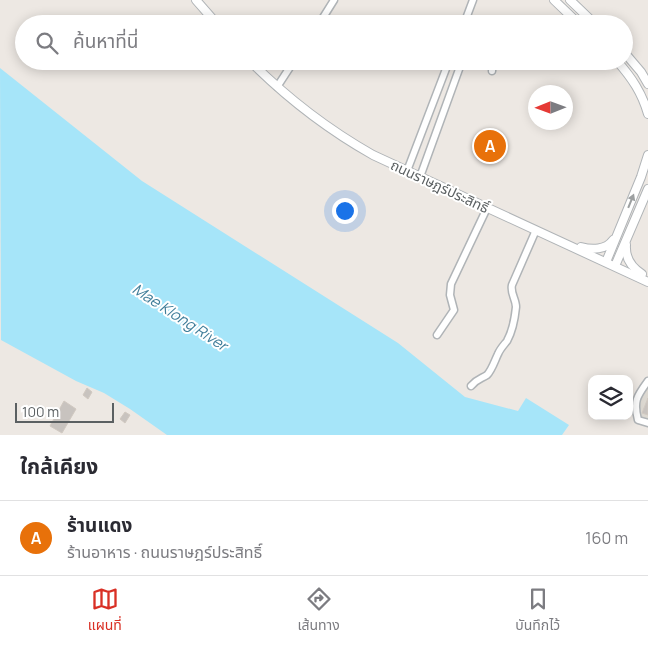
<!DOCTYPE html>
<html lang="th">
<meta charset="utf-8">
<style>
body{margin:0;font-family:Manrope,"Noto Sans Thai",sans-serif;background:#f2f2f3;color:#2b2b33}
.controls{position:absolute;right:15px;bottom:15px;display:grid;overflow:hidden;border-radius:10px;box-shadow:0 2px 12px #0003}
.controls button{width:45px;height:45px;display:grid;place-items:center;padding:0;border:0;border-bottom:1px solid #e1e1e2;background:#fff;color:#2b2b33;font:25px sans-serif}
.compass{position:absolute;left:528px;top:85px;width:45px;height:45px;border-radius:50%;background:#fff;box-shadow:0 2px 12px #0003;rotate:269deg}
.scale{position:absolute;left:15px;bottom:12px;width:99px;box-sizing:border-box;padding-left:5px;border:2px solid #5b6062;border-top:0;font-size:14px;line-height:18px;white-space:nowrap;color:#5b6062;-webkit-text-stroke:4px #fff;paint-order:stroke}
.you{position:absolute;left:344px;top:210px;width:18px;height:18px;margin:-12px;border:4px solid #fff;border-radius:50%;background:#1a73e8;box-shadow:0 0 0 8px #1a73e833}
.badge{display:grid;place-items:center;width:32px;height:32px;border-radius:50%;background:#d93025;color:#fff;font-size:16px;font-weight:700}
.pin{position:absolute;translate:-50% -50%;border:2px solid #fff;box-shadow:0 1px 5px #0006}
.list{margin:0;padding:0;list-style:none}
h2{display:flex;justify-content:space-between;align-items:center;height:65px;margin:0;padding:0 20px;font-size:21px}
h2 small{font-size:16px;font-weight:400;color:#7c7c81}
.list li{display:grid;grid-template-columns:32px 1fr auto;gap:15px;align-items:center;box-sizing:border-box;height:75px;padding:0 20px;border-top:1px solid #e1e1e2}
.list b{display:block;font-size:19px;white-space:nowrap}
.list p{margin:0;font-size:16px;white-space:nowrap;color:#7c7c81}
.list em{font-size:16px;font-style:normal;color:#7c7c81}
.icon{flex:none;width:28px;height:28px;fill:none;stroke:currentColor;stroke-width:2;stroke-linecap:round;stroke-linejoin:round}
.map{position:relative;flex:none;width:648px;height:435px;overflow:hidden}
.search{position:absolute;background:#fff;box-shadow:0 2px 12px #0003;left:15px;right:15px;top:15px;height:55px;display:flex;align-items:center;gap:12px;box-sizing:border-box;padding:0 18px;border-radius:28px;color:#7c7c81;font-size:19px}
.sheet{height:140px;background:#fff}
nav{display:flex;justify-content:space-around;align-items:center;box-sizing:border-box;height:70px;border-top:1px solid #e1e1e2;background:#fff;font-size:14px;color:#7c7c81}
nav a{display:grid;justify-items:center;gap:2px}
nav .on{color:#d93025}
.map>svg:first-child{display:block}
.education{fill:#dcd8d1}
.water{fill:#a6e5f9}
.building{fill:#c8c3bf;stroke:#d1c9c1}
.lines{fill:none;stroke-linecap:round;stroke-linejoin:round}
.minor-casing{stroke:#b0b4b7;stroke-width:9}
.tertiary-casing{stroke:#b0b4b7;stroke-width:10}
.minor{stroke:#fff;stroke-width:6}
.tertiary{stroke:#fff;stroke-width:8}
.oneway{fill:#9da0a1}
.labels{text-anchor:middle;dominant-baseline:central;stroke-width:4;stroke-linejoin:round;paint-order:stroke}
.street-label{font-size:14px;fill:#5b6062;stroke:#fff}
.water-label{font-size:15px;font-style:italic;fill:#3f7d99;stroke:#fff}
</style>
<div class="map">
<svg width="648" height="435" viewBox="0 0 648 435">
<rect width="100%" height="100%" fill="#ede8e3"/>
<path class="education" d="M648 385V427L635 421 638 398Z"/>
<path class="water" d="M0 68 142 181 398 343 465 397 518 411 526 398 569 425 562 435H167L130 409 104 393 76 381 1 340Z"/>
<g class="building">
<path d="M87 388 92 392 88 399 83 395Z"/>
<path d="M648 398V415L642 413Z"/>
<path d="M64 401 76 409 62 433 50 426Z"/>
<path d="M125 412 130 415 125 423 120 419Z"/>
</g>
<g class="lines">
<g class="minor-casing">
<g id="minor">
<path d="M319 24 334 0"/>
<path d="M464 24 473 0"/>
<path d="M492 71 493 61"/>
<path d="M277 87 294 61"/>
<path d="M407 171 449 61"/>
<path d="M420 177 462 61"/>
<path d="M437 335 454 310 450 295 451 284 487 208"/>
<path d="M648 381C637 396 633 401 638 420L648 423"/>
<path d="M471 386C478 378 481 379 487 375 492 370 495 360 498 354 500 349 503 346 507 341 512 332 515 317 516 307 516 299 510 293 512 285L536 230"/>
</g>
</g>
<g class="tertiary-casing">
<g id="tertiary">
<path d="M196 0 217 24"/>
<path d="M554 0 579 24"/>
<path d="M570 0 595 24"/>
<path d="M624 52 641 72 648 84"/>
<path d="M250 61C287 98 327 129 373 155L648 282"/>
<path d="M617 61C632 78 642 93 648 114"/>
<path d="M626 245C625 258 631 267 642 274"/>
<path d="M581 247C592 250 606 250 613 240"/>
<path d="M606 262 641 177 648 155"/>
<path d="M615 266 648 189"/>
</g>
</g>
<use href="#minor" class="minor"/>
<use href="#tertiary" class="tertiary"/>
</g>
<defs><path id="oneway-solid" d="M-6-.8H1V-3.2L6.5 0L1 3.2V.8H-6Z" transform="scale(1.25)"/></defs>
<use class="oneway" href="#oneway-solid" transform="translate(631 201) rotate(-68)"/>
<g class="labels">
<g class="street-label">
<text transform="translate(440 186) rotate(25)">ถนนราษฎร์ประสิทธิ์</text>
</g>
<g class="water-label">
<text transform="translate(180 317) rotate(33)">Mae Klong River</text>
</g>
</g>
</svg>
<div class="controls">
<button><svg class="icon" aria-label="layers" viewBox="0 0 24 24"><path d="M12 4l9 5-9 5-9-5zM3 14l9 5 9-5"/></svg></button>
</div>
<svg class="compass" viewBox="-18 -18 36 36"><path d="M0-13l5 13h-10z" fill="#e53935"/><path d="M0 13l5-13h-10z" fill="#7c7c81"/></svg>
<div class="scale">100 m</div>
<div class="you"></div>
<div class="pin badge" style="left:490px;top:146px;background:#e8710a">A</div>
<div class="search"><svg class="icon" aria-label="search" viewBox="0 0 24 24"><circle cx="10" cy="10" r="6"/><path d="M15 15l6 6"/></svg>ค้นหาที่นี่</div>
</div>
<section class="sheet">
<h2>ใกล้เคียง<small></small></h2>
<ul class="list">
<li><span class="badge" style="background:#e8710a">A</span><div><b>ร้านแดง</b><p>ร้านอาหาร · ถนนราษฎร์ประสิทธิ์</p></div><em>160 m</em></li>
</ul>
</section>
<nav>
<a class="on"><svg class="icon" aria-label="map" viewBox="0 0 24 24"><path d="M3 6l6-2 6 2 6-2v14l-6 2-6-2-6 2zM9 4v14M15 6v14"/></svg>แผนที่</a>
<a><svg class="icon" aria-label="directions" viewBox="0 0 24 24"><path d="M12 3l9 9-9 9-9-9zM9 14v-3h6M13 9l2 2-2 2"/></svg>เส้นทาง</a>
<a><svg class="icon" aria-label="saved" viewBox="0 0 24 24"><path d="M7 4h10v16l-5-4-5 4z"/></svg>บันทึกไว้</a>
</nav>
